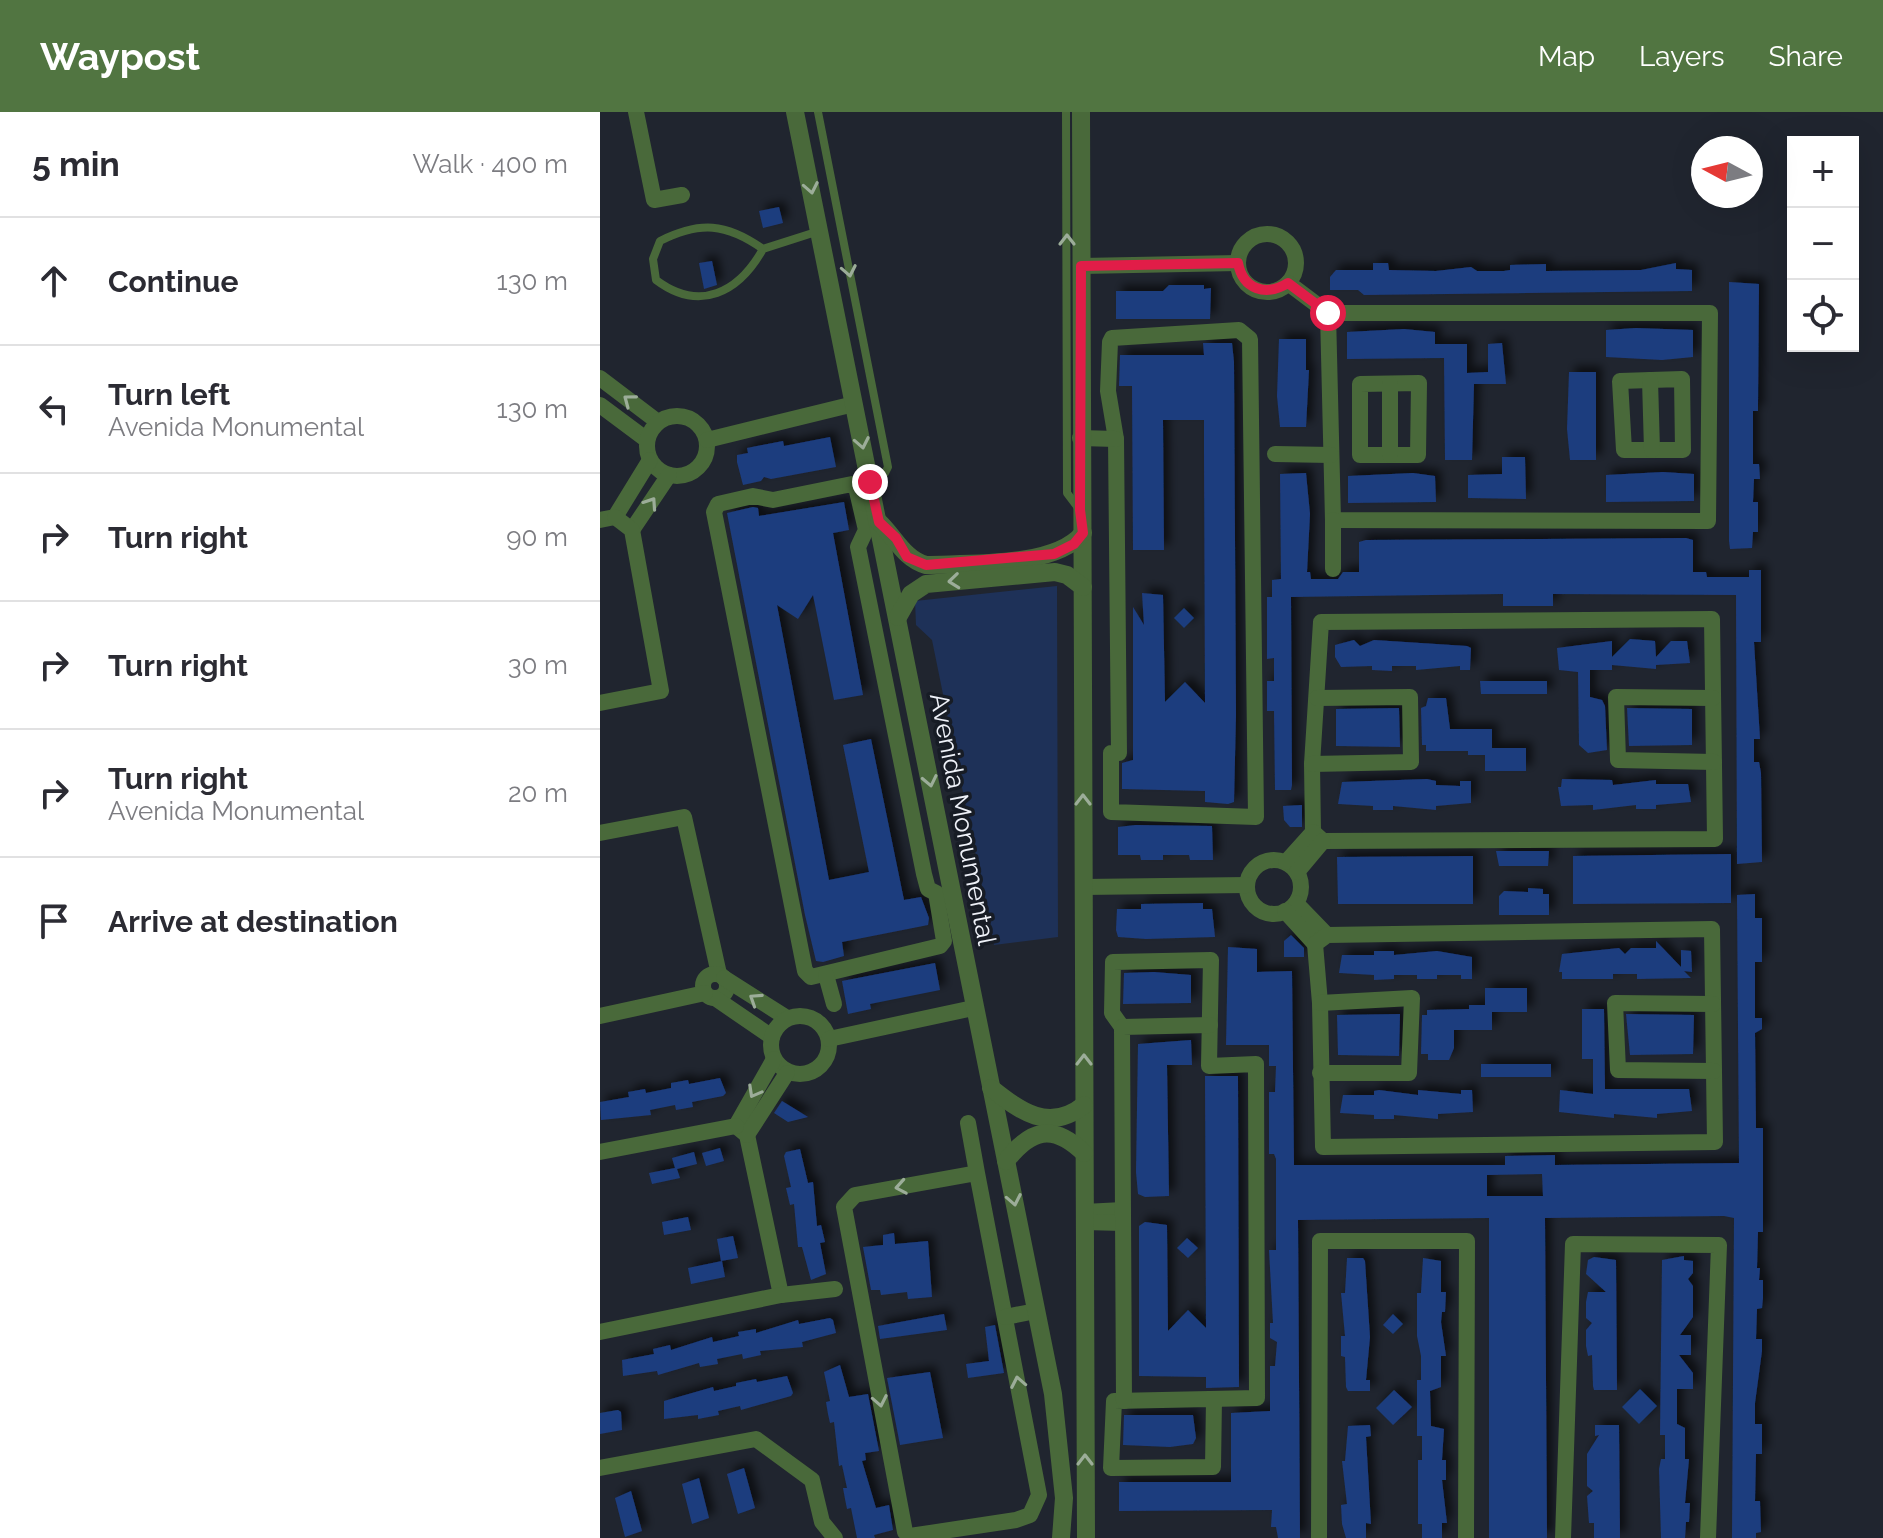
<!DOCTYPE html>
<meta charset="utf-8">
<style>
body{margin:0;font-family:Raleway,sans-serif;background:#f2f2f3;color:#2b2b33}
.controls{position:absolute;right:24px;top:24px;display:grid;overflow:hidden;border-radius:0px;box-shadow:0 8px 32px #0002}
.controls button{width:72px;height:72px;display:grid;place-items:center;padding:0;border:0;border-bottom:2px solid #e1e1e2;background:#fff;color:#2b2b33;font:40px sans-serif}
.compass{position:absolute;left:1091px;top:24px;width:72px;height:72px;border-radius:50%;background:#fff;box-shadow:0 8px 32px #0002;rotate:277deg}
.stop{position:absolute;width:24px;height:24px;margin:-18px;border:6px solid #e11d48;border-radius:50%;background:#fff}
.stop.end{background:#e11d48;border-color:#fff;box-shadow:0 2px 8px #0008}
.list{margin:0;padding:0;list-style:none}
h2{display:flex;justify-content:space-between;align-items:center;height:104px;margin:0;padding:0 32px;font-size:34px}
h2 small{font-size:26px;font-weight:400;color:#7c7c81}
.list li{display:grid;grid-template-columns:52px 1fr auto;gap:24px;align-items:center;box-sizing:border-box;height:128px;padding:0 32px;border-top:2px solid #e1e1e2}
.list b{display:block;font-size:30px;white-space:nowrap}
.list p{margin:0;font-size:26px;white-space:nowrap;color:#7c7c81}
.list em{font-size:26px;font-style:normal;color:#7c7c81}
.icon{flex:none;width:44px;height:44px;fill:none;stroke:currentColor;stroke-width:2;stroke-linecap:round;stroke-linejoin:round}
.map{position:relative;flex:none;width:1283px;height:1426px;overflow:hidden}
header{display:flex;align-items:center;gap:48px;box-sizing:border-box;height:112px;padding:0 40px;background:#517541;color:#fff}
header strong{font-size:38px}
nav{display:flex;gap:44px;margin-inline-start:auto;font-size:28px}
main{display:flex}
aside{flex:1;background:#fff}
.map>svg:first-child{display:block}
.green{fill:#1e3158}
.building{fill:#1d3c7e;fill-rule:evenodd;filter:url(#shadow)}
.lines{fill:none;stroke-linecap:round;stroke-linejoin:round}
.service{stroke:#49693a;stroke-width:8}
.minor{stroke:#49693a;stroke-width:16}
.tertiary{stroke:#49693a;stroke-width:18}
.oneway{stroke:#9cad99}
.route{stroke:#e11d48;stroke-width:10}
.labels{text-anchor:middle;dominant-baseline:central;stroke-width:7;stroke-linejoin:round;paint-order:stroke}
.street-label{font-size:26px;fill:#eef1f8;stroke:#171c25}
</style>
<header>
<strong>Waypost</strong>
<nav><a>Map</a><a>Layers</a><a>Share</a></nav>
</header>
<main>
<aside>
<h2>5 min<small>Walk · 400 m</small></h2>
<ul class="list">
<li><svg class="icon" aria-label="ahead" viewBox="0 0 24 24"><path d="M12 20V5M6 11l6-6 6 6"/></svg><div><b>Continue</b></div><em>130 m</em></li>
<li><svg class="icon" aria-label="left" viewBox="0 0 24 24"><path d="M17 20v-9H6M10 6l-5 5 5 5"/></svg><div><b>Turn left</b><p>Avenida Monumental</p></div><em>130 m</em></li>
<li><svg class="icon" aria-label="right" viewBox="0 0 24 24"><path d="M7 20v-9h11M14 6l5 5-5 5"/></svg><div><b>Turn right</b></div><em>90 m</em></li>
<li><svg class="icon" aria-label="right" viewBox="0 0 24 24"><path d="M7 20v-9h11M14 6l5 5-5 5"/></svg><div><b>Turn right</b></div><em>30 m</em></li>
<li><svg class="icon" aria-label="right" viewBox="0 0 24 24"><path d="M7 20v-9h11M14 6l5 5-5 5"/></svg><div><b>Turn right</b><p>Avenida Monumental</p></div><em>20 m</em></li>
<li><svg class="icon" aria-label="arrive" viewBox="0 0 24 24"><path d="M6 21V4h12l-3 4 3 4H6"/></svg><div><b>Arrive at destination</b></div></li>
</ul>
</aside>
<div class="map">
<svg width="1283" height="1426" viewBox="0 0 1283 1426">
<defs>
<filter id="shadow"><feDropShadow dx="6" dy="-6" stdDeviation="4" flood-color="#0009"/></filter>
</defs>
<rect width="100%" height="100%" fill="#20252f"/>
<path class="green" d="M457 474 458 825 394 833 332 528 316 513 315 489Z"/>
<g class="building">
<path d="M179 95 183 111 163 116 159 99Z"/>
<path d="M112 149 117 173 104 177 99 151Z"/>
<path d="M773 151H788L789 158 836 159 871 155 877 159H904L910 158V153L946 152V159L1041 158 1076 151V157L1092 158V179L764 183 758 178H730V165L736 158H773Z"/>
<path d="M1129 170 1159 172 1158 293V299H1153V352H1159L1160 367H1154L1153 390H1158V420H1153L1152 436 1130 437 1129 429Z"/>
<path d="M569 173H604V177L611 176 610 207H516V179H563Z"/>
<path d="M1036 216 1093 218V245L1062 248 1006 245V218Z"/>
<path d="M804 217 835 220V232H867V261L888 260V232L902 231 906 272H874L872 348H845L844 246 747 247V220Z"/>
<path d="M679 227H706V258H709L706 315H680L677 284Z"/>
<path d="M603 231H632L634 250 636 602 634 690 628 692 605 690V679L522 677V651L533 648V495L544 513 542 481 563 483 565 590 585 570 605 591 604 341V308H563L564 438H533L532 274H519L520 243H604Z"/>
<path d="M969 260H996V348H970L967 317Z"/>
<path d="M230 325 236 355 171 367 164 365 161 369 143 373 137 350V343L148 341 147 336 183 329 184 334Z"/>
<path d="M902 345H925L926 387 868 386V363L902 362Z"/>
<path d="M1063 360 1094 362V389L1006 390V363Z"/>
<path d="M706 361 710 402 707 460H710L711 467H738L743 460H759V430L766 428 1086 426 1093 428V460H1106L1107 465H1149V458H1161V530H1154L1160 627H1154V650H1159L1161 661 1162 750 1137 752 1136 483 953 482V494H903V482L691 485 692 673 691 678H675L674 599H667V569H674V546L667 547V485H672V468L681 467 680 362Z"/>
<path d="M813 361 835 364 836 390 748 391V364Z"/>
<path d="M244 390 249 418 233 421 263 583 234 588 213 483 198 507 177 493 229 768 269 760 243 633 271 627 304 788 321 785 329 806 328 813 242 830 244 844 223 850 216 849 205 803 127 401 153 395 158 396 159 404Z"/>
<path d="M584 496 594 506 584 516 574 506Z"/>
<path d="M1030 527 1055 529 1056 545 1071 529H1087L1090 551 1056 553V557L1012 553V558H990V585L1002 588 1005 594 1007 638 988 641 979 633 978 560 959 558 957 536 1012 529V545Z"/>
<path d="M754 528 760 534 774 528 867 534 871 536 870 558H860V554L816 558V554H792V559L772 558V554L741 555 735 545V533Z"/>
<path d="M880 569H947V582H881Z"/>
<path d="M828 586H846L850 617H892V636H926V659H885V643H868V639H826V633H822L821 596 826 594Z"/>
<path d="M799 596 800 635 736 634V597Z"/>
<path d="M1027 596 1092 597V633L1029 634Z"/>
<path d="M827 667 836 669V673L860 674V669H871V691L836 694V698L793 694V698H773V694L738 692 742 670Z"/>
<path d="M962 667 1012 668 1013 673 1056 668V672H1088L1091 690 1056 693V697H1036V693L993 698V693L961 694 958 675H961Z"/>
<path d="M702 693V715H690L684 708 683 694Z"/>
<path d="M536 713 612 714 613 748H590L589 743H563V748H541L540 743H518V715Z"/>
<path d="M896 739H949L948 754H899Z"/>
<path d="M1131 742V791L973 792V744Z"/>
<path d="M873 744V792H738L737 745Z"/>
<path d="M928 776 943 777V782H949V803H899V784L904 779 928 780Z"/>
<path d="M1155 782V806H1162V850H1155V906H1162V917L1155 921 1156 1016H1163V1120H1158L1157 1156H1160L1159 1168H1163V1186L1162 1196 1157 1197 1156 1227H1162V1239L1155 1291V1312H1162V1342H1156L1155 1389H1160L1161 1420 1156 1421V1426H1132L1134 1106 1124 1104 945 1106 947 1426H889V1106L698 1108 700 1426H678L676 1415H671L672 1398 519 1399V1370H631V1301L670 1299V1254H675L677 1230 670 1226V1211H673L669 1138H676V1047L674 1042H669V980H675L676 954H669V933H626L628 835 657 837V860L692 859 694 1053H905V1044L955 1043V1053L1139 1051 1137 783ZM942 1062 943 1084H887V1063Z"/>
<path d="M603 791V797H612L615 825 546 827 518 825 516 818 517 797H541V792Z"/>
<path d="M691 823 704 836V845H684V829Z"/>
<path d="M1056 829 1081 855V838L1091 839 1092 860 1084 859 1091 866 1037 867V862H1013V867H962V860H959L962 842 1019 836 1025 842 1031 836H1056Z"/>
<path d="M774 839H794V843L837 839 872 845V867H861V863H837V867H817V863H794V867L774 868V863L739 861 742 843H774Z"/>
<path d="M335 851 340 878 270 892 271 897 248 902 242 869Z"/>
<path d="M554 860 591 863V891L523 892 524 861Z"/>
<path d="M885 876H927V900H892V918H854V936L849 948H828V942H821L822 903H827V898L869 897V893H885Z"/>
<path d="M982 897H1004L1005 977H1089L1092 999 1057 1002V1006L1014 1002V1006L959 1000 960 978 993 982V947H982Z"/>
<path d="M800 902 799 944 738 943 737 903Z"/>
<path d="M1026 902 1094 903 1093 942 1030 943Z"/>
<path d="M591 928 592 953H567L569 1084 545 1085 538 1082 536 1060 538 932Z"/>
<rect x="881" y="952" width="70" height="13"/>
<path d="M605 964H638L639 1275 606 1276V1265L539 1264V1114L545 1110 567 1113 568 1219 588 1198 606 1216Z"/>
<path d="M120 966 126 981 123 984 92 990 93 995 76 998 75 993 50 998 51 1003 1 1008 0 990 29 985 28 980 45 977 46 981 71 976V971L88 968 89 972Z"/>
<path d="M818 978 861 982V978H872L873 1000 838 1002V1007L794 1003V1007H774V1003L740 1001 743 983H774V979L779 978 818 983Z"/>
<path d="M182 989 208 1005 188 1010 174 1001Z"/>
<path d="M120 1036 124 1049 106 1054 102 1041Z"/>
<path d="M200 1037 208 1071 213 1070 217 1114 221 1113 225 1130 220 1131 226 1162 211 1168 202 1135H198L194 1092 190 1093 186 1076 191 1075 184 1044 186 1040Z"/>
<path d="M94 1040 97 1052 77 1057 80 1066 52 1072 49 1061 75 1056 72 1046Z"/>
<path d="M88 1105 91 1118 64 1123 62 1110Z"/>
<path d="M294 1121 295 1132 328 1129 332 1185 308 1187 307 1180 281 1183 280 1178H271L263 1135 283 1133V1123Z"/>
<path d="M133 1124 138 1146 121 1149 117 1127Z"/>
<path d="M587 1126 598 1136 588 1146 577 1136Z"/>
<path d="M1084 1144V1148L1093 1149V1161L1088 1167 1093 1174V1205L1080 1223H1091V1243H1079L1093 1261V1277H1077V1312L1085 1316V1347H1089L1085 1391H1090L1089 1410H1086L1085 1426H1061L1059 1357 1061 1347H1065V1323H1060L1062 1148Z"/>
<path d="M994 1145 1016 1148 1017 1278H994L993 1274 992 1243 988 1244 986 1234V1218L992 1211 986 1206V1190L988 1180H1006L986 1162 988 1148Z"/>
<path d="M747 1146H763L765 1149 770 1225 766 1268H770V1279H748L746 1275 745 1245 741 1244V1224H745L741 1181H745Z"/>
<path d="M823 1146 841 1149V1180H846L845 1200H842L841 1210 846 1244H841V1275L830 1279 831 1314 844 1317 842 1348H846V1368H842L847 1411H842V1426H822V1412H818V1348H822V1324H817V1268H821V1244L817 1224V1181H821Z"/>
<path d="M122 1149 125 1165 91 1172 88 1156Z"/>
<path d="M344 1202 347 1218 280 1227 278 1214Z"/>
<path d="M793 1202 803 1212 793 1222 783 1213Z"/>
<path d="M230 1206 233 1208 236 1221 202 1230 203 1235 160 1239 161 1243 143 1247 142 1242 117 1247 118 1252 100 1255 99 1251 58 1263 57 1259 23 1264 22 1248 54 1242 53 1237 70 1233 71 1238 112 1225 113 1230 139 1224 138 1220 156 1217V1221L198 1208 199 1212Z"/>
<path d="M395 1213 404 1261 368 1266 366 1252 389 1249 385 1215Z"/>
<path d="M240 1253 249 1285 268 1282 279 1339 265 1341 266 1348 262 1349 276 1396 289 1393 293 1418 274 1423 275 1426H257L251 1396 247 1397 245 1387 243 1376H247L242 1353 239 1354 234 1310 230 1311 228 1302 226 1290 230 1289 224 1260Z"/>
<path d="M330 1260 343 1326 300 1333 287 1266Z"/>
<path d="M187 1264 193 1281 191 1284 141 1298 140 1294 118 1299 119 1303 98 1307V1303L64 1307V1289L113 1275 114 1279 136 1274V1271L156 1267 157 1270Z"/>
<path d="M1040 1277 1057 1294 1039 1312 1022 1295Z"/>
<path d="M794 1278 812 1295 793 1313 776 1296Z"/>
<path d="M18 1298 21 1300 22 1318 0 1322V1301Z"/>
<path d="M524 1303H593L596 1326 593 1332 570 1335 523 1333Z"/>
<path d="M770 1313 771 1324 766 1325 771 1412 766 1411V1426H746L742 1412 741 1393 747 1392 742 1349H745L748 1314Z"/>
<path d="M995 1313H1019L1020 1426H994V1411H989L987 1384 993 1379 987 1374V1342L999 1323 995 1324Z"/>
<path d="M144 1356 155 1396 138 1402 127 1362Z"/>
<path d="M99 1366 109 1406 92 1412 82 1372Z"/>
<path d="M31 1379 42 1419 25 1425 15 1386Z"/>
</g>
<g class="lines">
<g class="service">
<path d="M218 0 288 355 285 361 270 370"/>
<path d="M466 0 467 381 479 397"/>
<path d="M163 137C126 111 100 109 60 129L53 147 56 168C100 201 139 180 163 137L219 119"/>
</g>
<g class="minor">
<path d="M36 0 54 88 82 83"/>
<circle cx="667" cy="151" r="29"/>
<path d="M481 154 638 151"/>
<path d="M688 171 728 201H1110L1108 409 733 408 728 201"/>
<path d="M639 218 650 227 656 705 511 700V641H519L516 327 508 279 510 230 512 226Z"/>
<path d="M0 266 58 310"/>
<path d="M1082 267 1083 338H1024L1020 269Z"/>
<path d="M1050 268 1052 338"/>
<path d="M819 271 818 343H760V272Z"/>
<path d="M790 272V343"/>
<path d="M0 293 47 328"/>
<circle cx="77" cy="334" r="30"/>
<path d="M480 326 516 327"/>
<path d="M107 328 254 292"/>
<path d="M675 342 731 343"/>
<path d="M252 372 256 375 266 418 258 435 324 762 328 777 336 781 344 829 340 834 211 865 205 859 114 400 118 392 153 384 173 388Z"/>
<path d="M0 408 15 405 50 348"/>
<path d="M32 418 69 363"/>
<path d="M733 457V408"/>
<path d="M1112 507 1115 727 723 729 713 720 712 652 721 510Z"/>
<path d="M1113 586 1016 585 1018 648 1114 650"/>
<path d="M0 591 61 579 32 418 15 405"/>
<path d="M712 652 811 650 810 585 717 586"/>
<path d="M0 721 84 705 119 862"/>
<circle cx="674" cy="775" r="27"/>
<path d="M686 750 713 720"/>
<path d="M697 760 723 729"/>
<path d="M483 775 647 773"/>
<path d="M696 791 727 823"/>
<path d="M685 799 715 832"/>
<path d="M1112 817 1115 1030 723 1035 720 891 715 832 727 823Z"/>
<circle cx="115" cy="874" r="12"/>
<path d="M226 863 234 892"/>
<path d="M124 866 187 906"/>
<path d="M115 886 172 925"/>
<path d="M1113 892 1015 891 1018 958 1114 959"/>
<circle cx="200" cy="933" r="29"/>
<path d="M0 904 105 881"/>
<path d="M522 915 512 901 513 850 611 848 609 954 656 952 657 1286 514 1289 511 1356 613 1355 614 1287"/>
<path d="M229 927 373 896"/>
<path d="M720 961H809L812 886 720 891"/>
<path d="M368 1011 377 1061 439 1383 430 1403 416 1408 310 1424 305 1420 244 1095 255 1083 377 1061"/>
<path d="M136 1014 147 1023 181 1183"/>
<path d="M136 1014 174 947"/>
<path d="M147 1023 187 961"/>
<path d="M0 1040 136 1014"/>
<path d="M484 1100 523 1098"/>
<path d="M484 1110 523 1111"/>
<path d="M405 1205 436 1199"/>
<path d="M0 1220 181 1183 235 1177"/>
<path d="M524 1289 522 915 610 913"/>
<path d="M0 1356 156 1327 212 1368 222 1410 235 1426"/>
<path d="M719 1426 720 1129H867L866 1426"/>
<path d="M963 1426 973 1132 1119 1133 1108 1426"/>
</g>
<g class="tertiary">
<path d="M195 0 453 1282 464 1386 461 1426"/>
<path d="M481 0 486 1426"/>
<path d="M279 410C295 425 304 447 326 453 369 451 455 456 483 421"/>
<path d="M298 505 311 482 326 472 455 460 467 463 483 475"/>
<path d="M391 976C420 999 449 1021 484 993"/>
<path d="M406 1049C431 1017 453 1011 484 1041"/>
</g>
</g>
<defs><path id="oneway-chevron" d="M-2-3.5L2.5 0L-2 3.5" fill="none" stroke-width="1.6" stroke-linecap="round" stroke-linejoin="round" transform="scale(2)"/></defs>
<g class="oneway">
<use href="#oneway-chevron" transform="translate(211 76) rotate(79)"/>
<use href="#oneway-chevron" transform="translate(467 128) rotate(-90)"/>
<use href="#oneway-chevron" transform="translate(249 159) rotate(79)"/>
<use href="#oneway-chevron" transform="translate(29 288) rotate(-143)"/>
<use href="#oneway-chevron" transform="translate(262 331) rotate(79)"/>
<use href="#oneway-chevron" transform="translate(51 391) rotate(-56)"/>
<use href="#oneway-chevron" transform="translate(354 469) rotate(174)"/>
<use href="#oneway-chevron" transform="translate(330 669) rotate(78)"/>
<use href="#oneway-chevron" transform="translate(483 688) rotate(-90)"/>
<use href="#oneway-chevron" transform="translate(155 887) rotate(-147)"/>
<use href="#oneway-chevron" transform="translate(484 948) rotate(-90)"/>
<use href="#oneway-chevron" transform="translate(154 980) rotate(119)"/>
<use href="#oneway-chevron" transform="translate(301 1075) rotate(170)"/>
<use href="#oneway-chevron" transform="translate(414 1088) rotate(79)"/>
<use href="#oneway-chevron" transform="translate(418 1270) rotate(-101)"/>
<use href="#oneway-chevron" transform="translate(280 1289) rotate(79)"/>
<use href="#oneway-chevron" transform="translate(485 1348) rotate(-90)"/>
</g>
<g class="lines">
<path class="route" d="M270 370 279 410 296 426 307 445 326 453 454 442 474 432 483 421 480 398 481 154 638 151C643 177 665 185 688 171L728 201"/>
</g>
<g class="labels">
<g class="street-label">
<text transform="translate(363 707) rotate(79)">Avenida Monumental</text>
</g>
</g>
</svg>
<div class="controls">
<button>+</button>
<button>−</button>
<button><svg class="icon" aria-label="locate" viewBox="0 0 24 24"><circle cx="12" cy="12" r="6"/><path d="M12 2v4M12 18v4M2 12h4M18 12h4"/></svg></button>
</div>
<svg class="compass" viewBox="-18 -18 36 36"><path d="M0-13l5 13h-10z" fill="#e53935"/><path d="M0 13l5-13h-10z" fill="#7c7c81"/></svg>
<div class="stop" style="left:728px;top:201px"></div>
<div class="stop end" style="left:270px;top:370px"></div>
</div>
</main>
